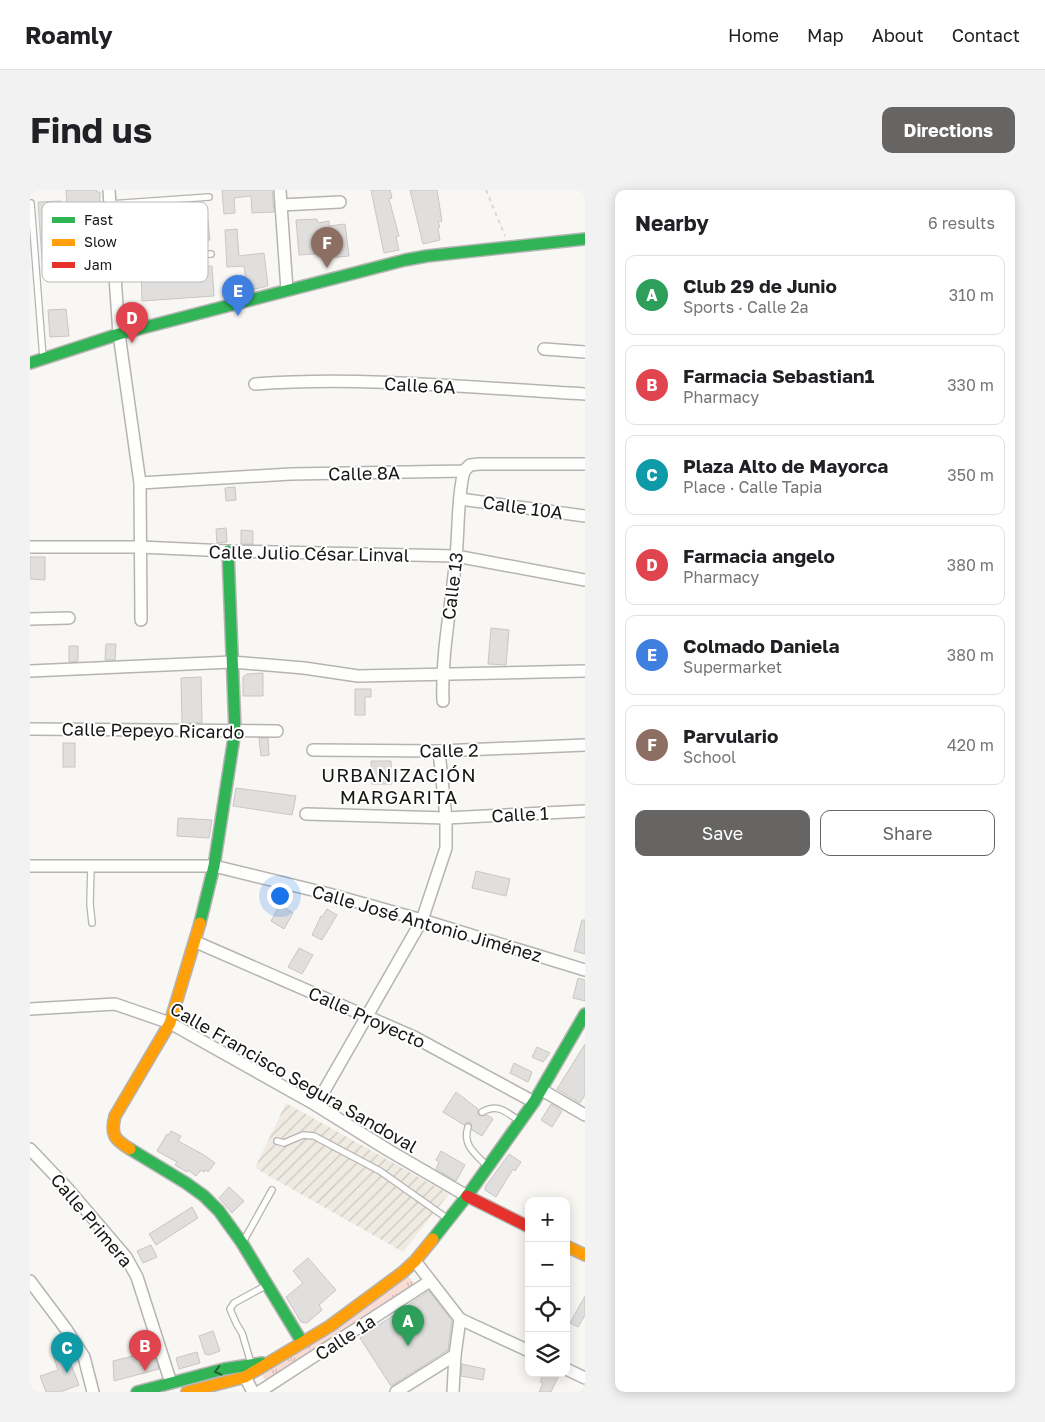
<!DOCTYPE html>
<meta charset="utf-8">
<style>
body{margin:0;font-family:"Golos Text",sans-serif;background:#f2f2f2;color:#202124}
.controls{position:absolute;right:15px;bottom:15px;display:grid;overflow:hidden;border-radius:10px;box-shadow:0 2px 12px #0003}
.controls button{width:45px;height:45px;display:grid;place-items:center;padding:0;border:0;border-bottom:1px solid #e0e0e0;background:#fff;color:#202124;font:25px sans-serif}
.you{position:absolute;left:249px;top:705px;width:18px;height:18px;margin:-12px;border:4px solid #fff;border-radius:50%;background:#1a73e8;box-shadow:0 0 0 8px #1a73e833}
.badge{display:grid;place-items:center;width:32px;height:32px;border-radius:50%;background:#676563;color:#fff;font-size:16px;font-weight:700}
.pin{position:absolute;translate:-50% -41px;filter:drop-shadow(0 1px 2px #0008)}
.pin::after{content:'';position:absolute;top:26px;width:18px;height:15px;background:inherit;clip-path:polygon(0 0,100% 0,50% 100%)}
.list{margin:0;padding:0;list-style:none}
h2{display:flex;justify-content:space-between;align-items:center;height:65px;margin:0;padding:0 20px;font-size:21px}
h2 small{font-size:16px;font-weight:400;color:#757577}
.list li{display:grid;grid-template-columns:32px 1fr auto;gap:15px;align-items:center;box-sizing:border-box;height:80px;margin:0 10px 10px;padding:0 10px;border:1px solid #e0e0e0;border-radius:10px}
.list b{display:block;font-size:19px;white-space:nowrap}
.list p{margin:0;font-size:16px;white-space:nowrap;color:#757577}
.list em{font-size:16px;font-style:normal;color:#757577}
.actions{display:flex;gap:10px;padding:15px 20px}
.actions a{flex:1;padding:11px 0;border:1px solid #676563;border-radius:10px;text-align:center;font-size:18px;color:#676563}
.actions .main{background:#676563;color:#fff}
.icon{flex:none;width:28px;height:28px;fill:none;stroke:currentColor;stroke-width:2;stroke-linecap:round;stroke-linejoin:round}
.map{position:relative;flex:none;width:555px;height:1202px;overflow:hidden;border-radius:10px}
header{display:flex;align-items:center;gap:30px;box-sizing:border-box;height:70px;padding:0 25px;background:#fff;border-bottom:1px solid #e0e0e0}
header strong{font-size:24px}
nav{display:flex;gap:28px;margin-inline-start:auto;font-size:18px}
.intro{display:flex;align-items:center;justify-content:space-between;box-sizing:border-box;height:120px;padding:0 30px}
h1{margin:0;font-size:35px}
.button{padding:12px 22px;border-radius:10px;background:#676563;color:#fff;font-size:18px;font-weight:700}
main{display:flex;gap:30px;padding:0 30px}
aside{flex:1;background:#fff;border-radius:10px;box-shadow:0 2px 12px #0003}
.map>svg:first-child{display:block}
.industrial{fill:url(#industrial-furrows)}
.grass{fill:url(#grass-tufts)}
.building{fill:#e1dfdd;stroke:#c9c7c5}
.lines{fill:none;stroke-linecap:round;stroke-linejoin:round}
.lane-casing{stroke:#b5b4b2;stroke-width:8}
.street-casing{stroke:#b5b4b2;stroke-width:14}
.fast-casing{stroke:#b5b4b2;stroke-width:14}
.slow-casing{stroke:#b5b4b2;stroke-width:14}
.jam-casing{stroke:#b5b4b2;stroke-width:14}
.path{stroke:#d9d8d7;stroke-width:2;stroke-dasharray:4 4;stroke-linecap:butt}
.lane{stroke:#fefefd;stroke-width:5.5}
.street{stroke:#fefefd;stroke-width:11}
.fast{stroke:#30b455;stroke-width:11}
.slow{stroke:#ff9f0a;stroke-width:11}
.jam{stroke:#e5322d;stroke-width:11}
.oneway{stroke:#235e32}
.labels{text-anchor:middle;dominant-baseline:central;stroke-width:4;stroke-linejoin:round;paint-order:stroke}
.street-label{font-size:18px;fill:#191715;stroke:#fff}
.neighbourhood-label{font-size:19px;letter-spacing:1px;fill:#191715;stroke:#fff}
.key{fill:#fff;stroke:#bab9b9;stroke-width:1}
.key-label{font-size:14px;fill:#191715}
</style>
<header>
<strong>Roamly</strong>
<nav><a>Home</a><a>Map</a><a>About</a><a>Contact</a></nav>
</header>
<div class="intro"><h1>Find us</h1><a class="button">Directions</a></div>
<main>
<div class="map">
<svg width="555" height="1202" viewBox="0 0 555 1202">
<defs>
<pattern id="industrial-furrows" width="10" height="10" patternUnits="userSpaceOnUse" patternTransform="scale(1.25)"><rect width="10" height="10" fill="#efeae2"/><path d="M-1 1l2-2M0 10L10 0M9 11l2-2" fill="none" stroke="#ccc8c1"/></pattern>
<pattern id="grass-tufts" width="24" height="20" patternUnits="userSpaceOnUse" patternTransform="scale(1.25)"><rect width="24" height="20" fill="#f9dcd4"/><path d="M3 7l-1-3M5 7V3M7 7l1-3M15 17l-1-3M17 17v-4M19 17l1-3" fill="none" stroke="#d5bcb5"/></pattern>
</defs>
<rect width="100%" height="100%" fill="#f9f7f4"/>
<path class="industrial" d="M256 913 419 1004 373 1062 225 978Z"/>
<path class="grass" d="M378 1086 385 1095 236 1192 230 1181Z"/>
<g class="building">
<path d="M36 0H67V2H70V13L37 15Z"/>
<path d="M192 0H242L244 22 222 23 221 6 204 8 205 23 194 24Z"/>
<path d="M341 0H360L362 8 359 9 369 46 366 47 369 60 354 63Z"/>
<path d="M380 0H407L412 31 408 32 410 37 408 38 410 50 393 54Z"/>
<path d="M31 11 34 57H36L37 71 39 70V85L16 87 15 70H12L8 12Z"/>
<path d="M177 21 180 50 108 54 105 25Z"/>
<path d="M287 29 288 33 299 31V36L315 34 319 66 296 68V63L269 65 266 30Z"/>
<path d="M207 39 209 66 234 63 238 96 217 101 214 76 197 77 195 40Z"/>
<path d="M182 76 184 106 112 111 111 80Z"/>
<path d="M36 119 39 146 20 147 18 120Z"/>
<path d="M205 297 206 310 196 311 195 298Z"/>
<path d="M196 338 197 352 187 353 186 339Z"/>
<path d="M211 340 223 341V354H211Z"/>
<path d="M0 367H15V390L0 389Z"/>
<path d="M461 438 479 440 476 475 458 474Z"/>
<path d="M76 454H86L85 470H75Z"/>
<path d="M39 456H48V471L39 472Z"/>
<path d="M233 483V506H213V487L217 484Z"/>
<path d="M171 487 172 533H152L151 488Z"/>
<path d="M325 499H341V507H335V525H325Z"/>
<path d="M229 548H238L239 565 231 566Z"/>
<rect x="33" y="553" width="12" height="24"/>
<path d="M341 571H361L362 594H342Z"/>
<path d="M206 598 266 606 262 625 203 616Z"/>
<path d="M148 628 182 630 179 648 147 646Z"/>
<path d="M446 681 480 689 476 706 442 698Z"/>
<path d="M250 715 263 723 254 739 241 731Z"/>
<path d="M297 719 307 725 292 750 282 745 291 726 292 727Z"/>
<path d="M552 730H555V764L544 761Z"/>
<path d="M269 758 283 765 272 784 258 777Z"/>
<path d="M548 788 555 790V811L543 808Z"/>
<path d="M555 854V905L550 913 527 899Z"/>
<path d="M507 857 520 863 513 872 502 867Z"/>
<path d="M484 873 502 882 498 892 480 883Z"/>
<path d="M426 902 448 919V923L450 926 457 925 463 929 452 946 442 940 441 933 437 932 434 935 413 922Z"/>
<path d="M521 914 532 921 522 937 511 930Z"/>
<path d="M141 941 151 946 148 951 174 965 185 973 178 982 176 980 174 982 171 980 166 986 158 980 157 982 145 975 147 972 127 961 137 944 139 945Z"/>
<path d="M411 961 435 975 426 991 406 979 409 972 406 970Z"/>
<path d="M479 964 491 972 485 981 483 979 466 1007 455 1000V997Z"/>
<path d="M199 997 214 1011 202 1023 189 1008Z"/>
<path d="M162 1017 168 1028 126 1055 119 1044Z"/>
<path d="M121 1055 127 1067 113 1073 107 1061Z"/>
<path d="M278 1068 306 1100 289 1115 292 1120 277 1133 271 1132 256 1107 273 1093 263 1081Z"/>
<path d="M399 1101 422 1131 418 1160 361 1196 330 1148Z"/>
<path d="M555 1106V1125L548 1137 540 1133Z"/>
<path d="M183 1141 190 1161 179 1165 175 1164 169 1146Z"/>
<path d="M38 1157 45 1167 39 1169 49 1195 30 1202H16L10 1186 28 1180 22 1162Z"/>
<path d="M123 1161 129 1179 84 1191 83 1171Z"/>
<path d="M167 1162 170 1173 149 1179 146 1168Z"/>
<path d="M432 1174 455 1179 453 1190 431 1186Z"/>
<path d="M514 1183H524L529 1185 521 1202H509L513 1193 510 1192Z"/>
</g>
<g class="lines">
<g class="lane-casing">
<g id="lane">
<path d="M1 13 13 168"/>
<path d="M80 14 179 7"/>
<path d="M84 69 181 64"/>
<path d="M61 676 60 714 62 733"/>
<path d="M452 922C469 913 475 922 490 931"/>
<path d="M438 937C432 956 446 964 458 977"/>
<path d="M247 951 254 953 273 945 284 946 350 981 418 1029"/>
<path d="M213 1052 242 1000"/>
<path d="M221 1173 212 1143 206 1133 200 1119 204 1113 237 1095"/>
</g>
</g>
<g class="street-casing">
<g id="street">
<path d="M79 0 89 144 110 293 111 430"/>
<path d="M250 0 257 100"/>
<path d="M251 15 310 12"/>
<path d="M514 159 555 162"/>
<path d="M225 194C334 186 446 198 555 204"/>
<path d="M110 293 261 284 434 281 440 275 449 274H555"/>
<path d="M430 309 555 326"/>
<path d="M0 357H110L198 361 426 366 555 390"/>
<path d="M0 429 39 428"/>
<path d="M0 481 202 472 274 478 328 486 555 481"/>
<path d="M413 511C411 462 422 414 426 366 429 338 427 308 434 281"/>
<path d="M0 539 247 541"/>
<path d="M283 560 409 561 555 555"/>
<path d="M276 624 416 628 555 621"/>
<path d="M0 676H184L299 704 392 730 555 780"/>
<path d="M166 752 384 847 504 912"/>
<path d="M0 819 85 814 140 833 286 915 358 960 437 1006"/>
<path d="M512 900 555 925"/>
<path d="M286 915 392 730 416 658V628L409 561"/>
<path d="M0 959 38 999 96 1067 107 1087 141 1193"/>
<path d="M385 1071 430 1129 425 1165 423 1202"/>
<path d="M0 1091 36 1139 54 1167 63 1202"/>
<path d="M430 1129 499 1161"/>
<path d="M536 1179 555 1188"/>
<path d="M215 1187 223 1202"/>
<path d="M229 1202 400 1091"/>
<path d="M366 1202 425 1165"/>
</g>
</g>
<g class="fast-casing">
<g id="fast">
<path d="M0 173 89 144 375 70 397 66 555 49"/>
<path d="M170 733 184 676 205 541 198 361"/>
<path d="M100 959 156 993 174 1006 189 1021 212 1053 272 1152"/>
<path d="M403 1049 437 1006 504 912 555 824"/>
<path d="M107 1202 194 1179 232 1173"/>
</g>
</g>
<g class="slow-casing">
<g id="slow">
<path d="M100 959C85 950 80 945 85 926L140 833 170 733"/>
<path d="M536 1056 555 1065"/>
<path d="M157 1202 215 1187 300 1136 373 1082 385 1071 403 1049"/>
</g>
</g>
<g class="jam-casing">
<path id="jam" d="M437 1006 499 1037"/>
</g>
<path class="path" d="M456 0 475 46"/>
<use href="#lane" class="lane"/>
<use href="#street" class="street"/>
<use href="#fast" class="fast"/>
<use href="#slow" class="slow"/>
<use href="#jam" class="jam"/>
</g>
<defs><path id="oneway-chevron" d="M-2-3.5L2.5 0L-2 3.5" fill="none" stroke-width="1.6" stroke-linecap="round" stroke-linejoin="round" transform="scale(1.25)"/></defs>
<use class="oneway" href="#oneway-chevron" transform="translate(188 1181) rotate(166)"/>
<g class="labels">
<g class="street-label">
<text transform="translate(390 195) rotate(3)">Calle 6A</text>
<text transform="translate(334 283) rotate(-1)">Calle 8A</text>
<text transform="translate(493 317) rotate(8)">Calle 10A</text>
<text transform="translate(279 363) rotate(1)">Calle Julio César Linval</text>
<text transform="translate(422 396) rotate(-83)">Calle 13</text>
<text transform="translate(123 540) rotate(1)">Calle Pepeyo Ricardo</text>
<text transform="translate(419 560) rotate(-1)">Calle 2</text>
<text transform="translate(490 624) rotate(-3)">Calle 1</text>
<text transform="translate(397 733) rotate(16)">Calle José Antonio Jiménez</text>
<text transform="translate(337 827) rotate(24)">Calle Proyecto</text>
<text transform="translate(264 887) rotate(30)">Calle Francisco Segura Sandoval</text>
<text transform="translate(62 1030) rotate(50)">Calle Primera</text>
<text transform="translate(315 1147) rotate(-33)">Calle 1a</text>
</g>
<g class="neighbourhood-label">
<text x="369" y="584">URBANIZACIÓN<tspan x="369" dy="22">MARGARITA</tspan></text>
</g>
</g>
<rect x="12" y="12" width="166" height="80" rx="8" class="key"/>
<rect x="22" y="27" width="23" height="6" fill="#30b455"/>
<rect x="22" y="49" width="23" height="7" fill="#ff9f0a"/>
<rect x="22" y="72" width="23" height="6" fill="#e5322d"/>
<g class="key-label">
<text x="54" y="35">Fast</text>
<text x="54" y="57">Slow</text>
<text x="54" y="80">Jam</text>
</g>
</svg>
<div class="controls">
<button>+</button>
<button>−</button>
<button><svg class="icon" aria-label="locate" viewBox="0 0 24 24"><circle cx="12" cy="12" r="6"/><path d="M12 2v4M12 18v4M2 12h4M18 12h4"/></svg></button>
<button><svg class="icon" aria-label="layers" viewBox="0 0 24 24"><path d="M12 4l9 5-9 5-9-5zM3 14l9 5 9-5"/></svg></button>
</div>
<div class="you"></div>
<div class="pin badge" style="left:378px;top:1156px;background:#2e9e5b">A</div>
<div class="pin badge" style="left:115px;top:1181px;background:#e0444e">B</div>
<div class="pin badge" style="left:37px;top:1183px;background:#0f9aa8">C</div>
<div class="pin badge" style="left:102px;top:153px;background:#e0444e">D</div>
<div class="pin badge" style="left:208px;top:126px;background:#3f7fe0">E</div>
<div class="pin badge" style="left:297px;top:78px;background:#8d6e63">F</div>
</div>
<aside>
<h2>Nearby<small>6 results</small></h2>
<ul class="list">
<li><span class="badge" style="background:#2e9e5b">A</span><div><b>Club 29 de Junio</b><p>Sports · Calle 2a</p></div><em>310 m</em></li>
<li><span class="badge" style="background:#e0444e">B</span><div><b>Farmacia Sebastian1</b><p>Pharmacy</p></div><em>330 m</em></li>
<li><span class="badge" style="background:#0f9aa8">C</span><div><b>Plaza Alto de Mayorca</b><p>Place · Calle Tapia</p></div><em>350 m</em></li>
<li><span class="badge" style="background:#e0444e">D</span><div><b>Farmacia angelo</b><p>Pharmacy</p></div><em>380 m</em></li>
<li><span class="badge" style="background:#3f7fe0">E</span><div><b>Colmado Daniela</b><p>Supermarket</p></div><em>380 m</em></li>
<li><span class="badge" style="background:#8d6e63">F</span><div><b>Parvulario</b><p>School</p></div><em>420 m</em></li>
</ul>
<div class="actions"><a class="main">Save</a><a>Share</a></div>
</aside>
</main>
